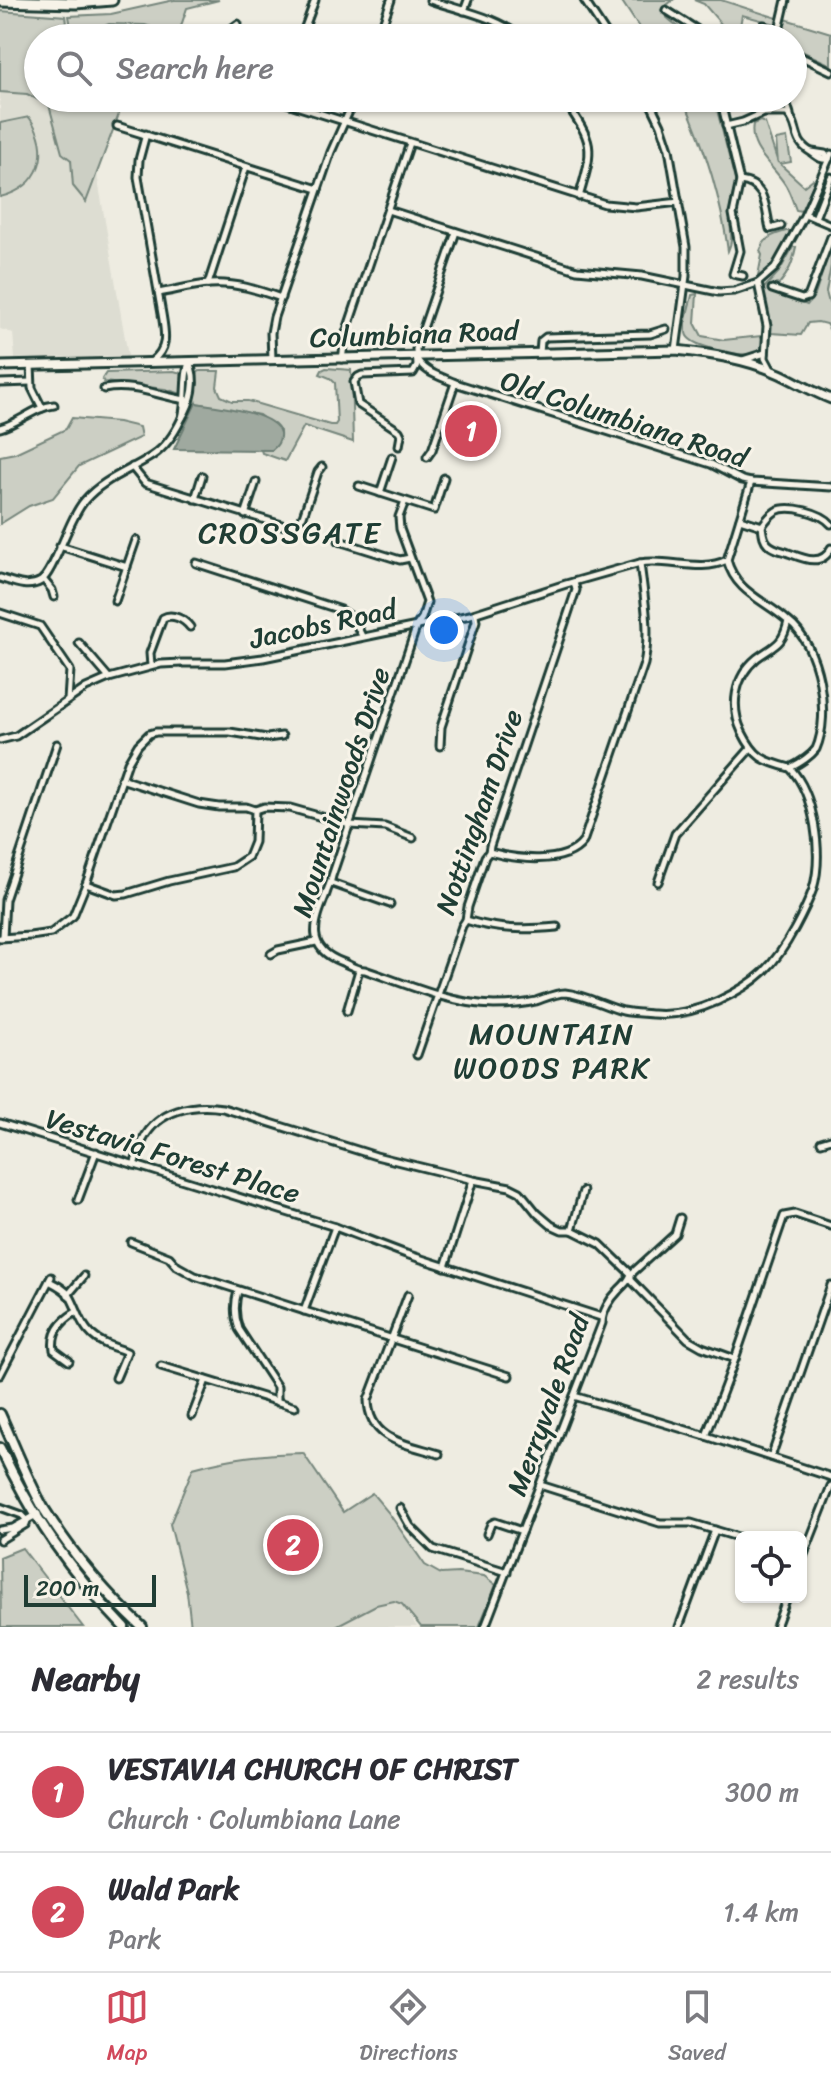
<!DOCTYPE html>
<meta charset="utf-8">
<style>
body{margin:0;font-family:Sriracha,sans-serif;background:#f2f2f3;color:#2b2b33}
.controls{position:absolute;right:24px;bottom:24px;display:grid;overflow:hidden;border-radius:12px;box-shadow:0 2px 6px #0004}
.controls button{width:72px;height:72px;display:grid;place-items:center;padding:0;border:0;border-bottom:2px solid #e1e1e2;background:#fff;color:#2b2b33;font:40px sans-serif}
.scale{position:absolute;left:24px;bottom:20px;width:132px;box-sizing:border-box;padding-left:8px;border:4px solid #1f3d34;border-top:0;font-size:22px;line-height:28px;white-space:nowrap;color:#1f3d34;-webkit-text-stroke:6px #f7f3e8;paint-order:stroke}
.you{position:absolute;left:444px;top:630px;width:28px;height:28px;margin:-20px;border:6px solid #fff;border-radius:50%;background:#1a73e8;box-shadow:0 0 0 12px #1a73e833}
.badge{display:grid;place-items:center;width:52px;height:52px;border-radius:50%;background:#d1495b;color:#fff;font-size:26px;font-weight:700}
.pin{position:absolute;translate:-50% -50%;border:4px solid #fff;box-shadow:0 2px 8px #0006}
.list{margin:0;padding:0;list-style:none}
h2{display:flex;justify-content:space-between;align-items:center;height:104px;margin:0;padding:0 32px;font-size:34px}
h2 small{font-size:26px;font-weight:400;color:#7c7c81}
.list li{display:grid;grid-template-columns:52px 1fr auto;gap:24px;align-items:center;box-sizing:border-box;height:120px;padding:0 32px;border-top:2px solid #e1e1e2}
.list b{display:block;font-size:30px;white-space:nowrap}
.list p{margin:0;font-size:26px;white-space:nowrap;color:#7c7c81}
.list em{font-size:26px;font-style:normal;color:#7c7c81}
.icon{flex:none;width:44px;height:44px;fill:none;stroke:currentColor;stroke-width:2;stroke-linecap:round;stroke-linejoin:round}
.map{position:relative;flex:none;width:831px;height:1627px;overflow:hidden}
.search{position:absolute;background:#fff;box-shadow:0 2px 6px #0004;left:24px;right:24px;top:24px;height:88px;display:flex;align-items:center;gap:20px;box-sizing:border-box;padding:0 28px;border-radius:44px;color:#7c7c81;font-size:30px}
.sheet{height:344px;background:#fff}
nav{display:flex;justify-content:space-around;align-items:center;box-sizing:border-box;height:112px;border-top:2px solid #e1e1e2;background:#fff;font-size:22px;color:#7c7c81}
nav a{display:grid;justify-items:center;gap:4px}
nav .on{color:#d1495b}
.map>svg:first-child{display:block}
.built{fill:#ddddd2}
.green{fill:#cccfc4;stroke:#76867c;stroke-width:2}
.water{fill:#9fa99f;stroke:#6c7e74;stroke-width:2}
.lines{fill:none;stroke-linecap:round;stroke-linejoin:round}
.minor-casing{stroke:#1f3d34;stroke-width:11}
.secondary-casing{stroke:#1f3d34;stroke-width:13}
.primary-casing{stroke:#1f3d34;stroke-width:14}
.motorway-casing{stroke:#1f3d34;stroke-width:15}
.minor{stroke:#f7f3e8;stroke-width:5}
.secondary{stroke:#f7f3e8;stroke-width:7}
.primary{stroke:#f7f3e8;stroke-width:8}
.motorway{stroke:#f7f3e8;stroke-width:9}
.labels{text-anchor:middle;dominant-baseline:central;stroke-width:6;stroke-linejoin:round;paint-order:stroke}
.street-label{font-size:28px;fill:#1f3d34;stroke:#f7f3e8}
.neighbourhood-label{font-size:30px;letter-spacing:2px;fill:#1f3d34;stroke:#f7f3e8}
</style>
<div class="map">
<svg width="831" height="1627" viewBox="0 0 831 1627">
<rect width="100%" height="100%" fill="#eeece1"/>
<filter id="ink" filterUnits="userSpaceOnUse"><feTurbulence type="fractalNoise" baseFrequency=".0125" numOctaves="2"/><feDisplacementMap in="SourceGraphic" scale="16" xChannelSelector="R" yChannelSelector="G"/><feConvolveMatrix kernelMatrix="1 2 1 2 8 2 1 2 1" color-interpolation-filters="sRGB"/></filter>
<g filter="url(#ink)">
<g class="built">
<path d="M0 82 38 98H84L128 356 15 359 13 333 0 329Z"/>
<path d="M394 1601 402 1604 417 1627H334L376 1605Z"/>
</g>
<g class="green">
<path d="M174 0H219L187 8 178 35 145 25 109 24 73 38 69 16 111 14Z"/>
<path d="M621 0H673L661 10C667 22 682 26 690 38H646Z"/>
<path d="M694 0H721L777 18 776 24 742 15 738 37 733 38 704 4Z"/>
<path d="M0 11 66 16 69 38H38V98H125L86 202 73 186 71 160 62 153 49 105 27 94 0 92Z"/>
<path d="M785 19 831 33V65L793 47V38H785L784 34Z"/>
<path d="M683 98H714L736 184C732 195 729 207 730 218 730 231 734 239 728 251 721 198 705 147 683 98Z"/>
<path d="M29 117C53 150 41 188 0 197V123Z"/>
<path d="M760 121 765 123 778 163 776 140 787 138 791 162 780 164 804 186 813 179 815 181 801 211 796 210C793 202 790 193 786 186 774 165 748 151 753 124Z"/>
<path d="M786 231H789C791 249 773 266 762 277L758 276 762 255 760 251C765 237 772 235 786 231Z"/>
<path d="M831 246V266L826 292 829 303 831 304V332L826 324 818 322 808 323 801 335 771 333C770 318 763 302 764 288L779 272 793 247H796C793 262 789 273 779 284L771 285 770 291 807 305 815 295Z"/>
<path d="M697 294 695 323 702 336 724 340 761 336 764 342 762 350C758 352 753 354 749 354 736 355 688 347 686 333 683 321 690 306 692 295Z"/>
<path d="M326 368 351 370 353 442 304 426 285 461 262 453 261 450C275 450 279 446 280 431L259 415 196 403 195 399 196 374 200 371H219L217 387 221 396 232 401H248L330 425H335L337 422 335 383 330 378 320 374 322 370Z"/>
<path d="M174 371 181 373 182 394 165 389 104 382 102 379 106 373Z"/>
<path d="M72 418 118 422 139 427 141 437 79 466 53 498 29 506 0 524V456L15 453 66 429Z"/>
<path d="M303 1453 343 1512 372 1493 388 1512 425 1565 441 1574 458 1573 484 1576 496 1585 479 1627H421L402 1604 394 1601 376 1605 334 1627H191L187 1592 170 1524 193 1468C232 1457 262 1454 303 1453Z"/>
<path d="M22 1548 83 1627H1L0 1557Z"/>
</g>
<path class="water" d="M196 403C216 406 275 412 280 433 281 441 277 446 272 450L174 449Z"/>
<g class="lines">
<g class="minor-casing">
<g id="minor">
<path d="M430 0C458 10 499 17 521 38"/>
<path d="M584 0 609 38"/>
<path d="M666 10 696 29 703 38"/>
<path d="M464 11 468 0"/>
<path d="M764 25 765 38"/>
<path d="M226 38 230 30 238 24"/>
<path d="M301 38 315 0"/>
<path d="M378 38 391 0"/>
<path d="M780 38V26L786 0"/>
<path d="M793 53 831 71"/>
<path d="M271 98 605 204 636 207 679 202"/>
<path d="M563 98C593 143 595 144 579 197"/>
<path d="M648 98 661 125 669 149 686 247V276L676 350"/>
<path d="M720 98 740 181 733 214 740 251 733 274 743 276"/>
<path d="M785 98 790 114"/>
<path d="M117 126 318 189"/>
<path d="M726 126 743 122 763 113H787C801 127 791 140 811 152 818 157 820 160 829 159"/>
<path d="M146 134 139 160 138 177 162 314C165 333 169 348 152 361"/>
<path d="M812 152 825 154 829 159"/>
<path d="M740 181C767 184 765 208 770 229L781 226"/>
<path d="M388 210 577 270 642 276 719 292 734 291 758 283 775 268 805 214 831 154"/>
<path d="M805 214 831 225"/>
<path d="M815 218 831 177"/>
<path d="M758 283 767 326 765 358 772 371"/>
<path d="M208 284 246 167"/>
<path d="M772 289 802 299 808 297 831 237"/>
<path d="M159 293C176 290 193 285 210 284 235 282 258 290 281 298"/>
<path d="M540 353 541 341 546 337 650 334 666 329"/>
<path d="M416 357C424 373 440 376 455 383L711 464 742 480 751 482 831 487"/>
<path d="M272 359 271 333 274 317 331 152 355 98"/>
<path d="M342 359 346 333 410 143"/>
<path d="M743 360 765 353"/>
<path d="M189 362C198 380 192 402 182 418 187 400 183 380 189 362Z"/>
<path d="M31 365 32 388 42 408"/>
<path d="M0 383 31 382"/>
<path d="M104 389C132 383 159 396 186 400"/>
<path d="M0 428C19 423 35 407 54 405"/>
<path d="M399 446 401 435 399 431 358 404 354 382 358 377 362 375 413 373 417 366 416 349 456 232"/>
<path d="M427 457 432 450 455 383"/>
<path d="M132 467 145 483 285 526 296 524 303 516 318 472 322 467"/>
<path d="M359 486 434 510 444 478"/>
<path d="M380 493 392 457"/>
<path d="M195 499 202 476"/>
<path d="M405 501 399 517 400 529 427 602 422 618 417 625 332 876C331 883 328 887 326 894 314 924 305 948 342 962 350 965 357 970 365 970 406 984 450 1004 494 1005 507 1005 523 1004 536 1001 545 998 556 993 565 993 585 995 604 1006 623 1011 633 1013 644 1013 653 1014 675 1016 698 1010 718 1001 758 982 774 967 795 928 802 915 808 903 813 889 823 855 815 794 790 768"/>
<path d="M245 515 256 482"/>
<path d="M740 519 762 526"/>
<path d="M831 524C822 513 789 504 776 511 770 515 766 520 762 526 763 533 763 539 768 544 773 549 779 550 786 552 802 558 822 568 831 548"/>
<path d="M339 541 400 560 410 558"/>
<path d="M60 546 127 567"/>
<path d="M727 560C736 593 765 600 788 621 783 645 775 645 757 658 734 677 730 707 742 732 755 758 763 761 790 768 800 763 809 758 816 749 831 715 820 645 788 621"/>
<path d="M196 563 341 610 353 618 362 636"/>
<path d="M0 578C13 582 28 589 41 581 55 571 68 519 85 500 103 479 129 471 152 456 166 447 175 433 182 418"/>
<path d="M43 579 52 590 54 597"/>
<path d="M115 601 136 540"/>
<path d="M0 613 40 626 70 670 68 700"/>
<path d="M79 643 109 678"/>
<path d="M151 666 150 653 163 618C172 613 184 619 190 627"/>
<path d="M0 740 16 736 86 688 109 678 161 664 182 663H225L263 658 470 615 566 584 640 563C669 558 700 573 727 560L751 482"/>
<path d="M440 746 441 727 476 621 475 614"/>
<path d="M121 779 199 804 219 807H246L255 810 264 807 290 808 350 825 385 827 413 838"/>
<path d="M489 852C515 859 565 866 583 842L644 664C651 630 644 597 640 563"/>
<path d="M658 882 675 834 750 749"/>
<path d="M331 883 390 904"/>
<path d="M86 884 116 895 126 894 169 881 233 867 248 857 254 842 255 810"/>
<path d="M466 920C497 930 525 930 557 927"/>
<path d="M3 937 5 900 57 744"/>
<path d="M0 938 30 936 51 933 73 916 86 884 128 762 138 745 149 734 156 732H230L267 738 282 736"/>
<path d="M271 954 278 950 316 942"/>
<path d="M347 1011 359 970"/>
<path d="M417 1055 462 926 466 920 468 907 485 857 489 852 490 846 576 590 574 582"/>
<path d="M0 1123 335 1227 406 1254 601 1317"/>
<path d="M821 1142 831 1139"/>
<path d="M134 1165C137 1157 139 1147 143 1140 158 1110 193 1103 223 1108L376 1156 473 1180 510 1187 520 1192 537 1213 551 1225 562 1230H572L600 1244 631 1274V1280L688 1339 702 1347 735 1359"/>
<path d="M78 1200 96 1152"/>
<path d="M572 1230 583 1191"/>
<path d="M131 1242 169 1257 177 1266 195 1276 509 1376"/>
<path d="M445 1267 473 1180"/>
<path d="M49 1281C57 1285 65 1289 70 1296 78 1310 80 1324 92 1335 101 1344 115 1347 127 1352L116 1378"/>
<path d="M238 1291C234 1304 234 1315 239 1329L277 1387V1402"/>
<path d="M68 1295 84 1276"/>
<path d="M408 1295 368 1400C369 1441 407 1444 439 1454"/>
<path d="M304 1311 335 1227"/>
<path d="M69 1361 54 1350C51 1333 61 1321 76 1312"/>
<path d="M161 1366 295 1407"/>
<path d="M0 1375 51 1277"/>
<path d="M574 1396 706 1436 831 1477"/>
<path d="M192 1416 206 1380"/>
<path d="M706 1436 735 1359 784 1216 795 1214 831 1226"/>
<path d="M771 1457 831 1285"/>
<path d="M540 1485 660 1523H691L741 1538"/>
<path d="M0 1507 22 1515 27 1520"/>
<path d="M400 1508 410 1526 433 1549 507 1572"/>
<path d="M0 1530 13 1528 38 1514"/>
<path d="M487 1534 491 1524 495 1522 522 1531"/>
<path d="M0 1540 26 1524 27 1521"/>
<path d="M801 1562 831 1486"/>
<path d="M485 1627 602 1323C602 1312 610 1299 618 1291 624 1284 628 1283 631 1274L675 1234 680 1218"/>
<path d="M679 1627 715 1530"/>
<path d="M776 1627 787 1597"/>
</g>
</g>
<g class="secondary-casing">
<path id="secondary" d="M0 366 676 350C712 354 747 359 780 374 797 382 813 392 831 399"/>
</g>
<g class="primary-casing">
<g id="primary">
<path d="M0 1414C14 1445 27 1479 44 1509 71 1552 105 1593 142 1627"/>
<path d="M0 1448C34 1519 69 1570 124 1627"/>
</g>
</g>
<g class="motorway-casing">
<path id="motorway" d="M0 1 76 3 112 0"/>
</g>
<use href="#minor" class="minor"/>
<use href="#secondary" class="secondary"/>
<use href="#primary" class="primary"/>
<use href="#motorway" class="motorway"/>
</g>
</g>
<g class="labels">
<g class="street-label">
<text transform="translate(414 334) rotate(-2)">Columbiana Road</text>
<text transform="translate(624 419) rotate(18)">Old Columbiana Road</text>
<text transform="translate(323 624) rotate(-12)">Jacobs Road</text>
<text transform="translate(341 792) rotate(-72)">Mountainwoods Drive</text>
<text transform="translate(479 812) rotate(-71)">Nottingham Drive</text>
<text transform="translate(173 1156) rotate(17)">Vestavia Forest Place</text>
<text transform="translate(548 1405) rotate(-70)">Merryvale Road</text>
</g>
<g class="neighbourhood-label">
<text x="290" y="533">CROSSGATE</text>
<text x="552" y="1034">MOUNTAIN<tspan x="552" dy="34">WOODS PARK</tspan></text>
</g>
</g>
</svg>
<div class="controls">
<button><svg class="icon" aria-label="locate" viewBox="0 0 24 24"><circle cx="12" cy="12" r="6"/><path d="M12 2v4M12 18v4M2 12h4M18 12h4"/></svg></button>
</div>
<div class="scale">200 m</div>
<div class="you"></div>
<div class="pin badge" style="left:471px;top:431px">1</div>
<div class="pin badge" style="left:293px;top:1545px">2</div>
<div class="search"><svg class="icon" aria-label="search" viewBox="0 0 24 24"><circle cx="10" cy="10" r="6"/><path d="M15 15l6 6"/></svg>Search here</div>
</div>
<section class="sheet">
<h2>Nearby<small>2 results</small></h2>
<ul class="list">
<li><span class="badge">1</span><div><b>VESTAVIA CHURCH OF CHRIST</b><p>Church · Columbiana Lane</p></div><em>300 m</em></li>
<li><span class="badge">2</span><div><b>Wald Park</b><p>Park</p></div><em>1.4 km</em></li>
</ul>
</section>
<nav>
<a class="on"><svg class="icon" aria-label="map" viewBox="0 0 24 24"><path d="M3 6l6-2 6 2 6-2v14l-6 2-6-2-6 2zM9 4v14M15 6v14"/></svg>Map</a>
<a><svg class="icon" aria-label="directions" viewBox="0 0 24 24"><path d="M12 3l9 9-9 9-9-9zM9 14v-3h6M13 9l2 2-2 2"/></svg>Directions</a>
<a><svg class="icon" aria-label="saved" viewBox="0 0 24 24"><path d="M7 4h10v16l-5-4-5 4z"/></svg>Saved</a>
</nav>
